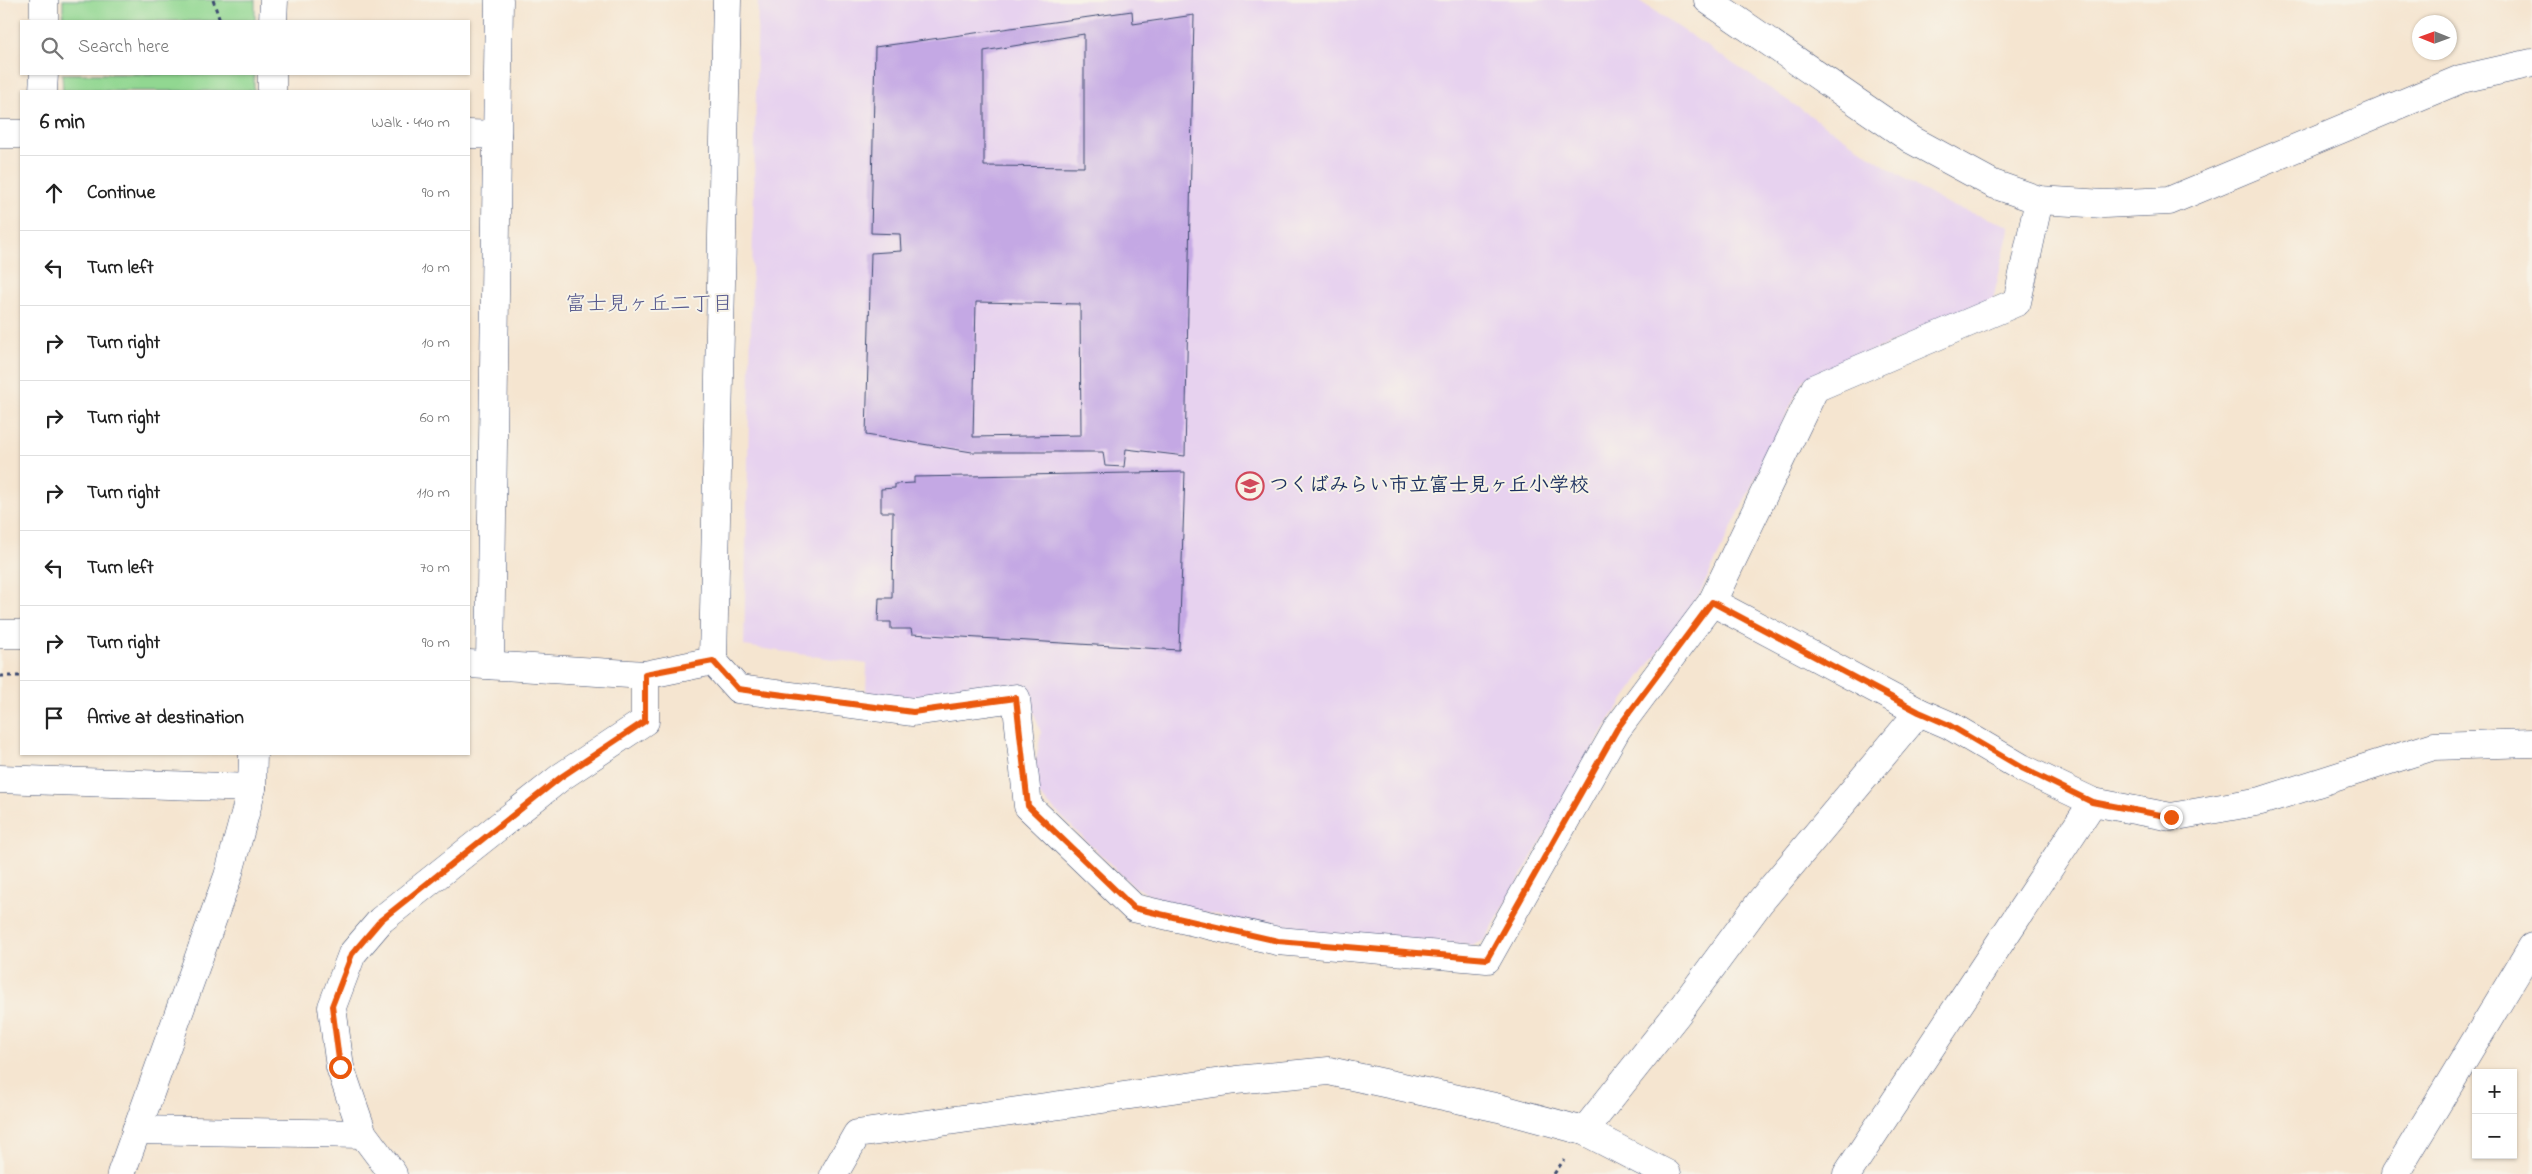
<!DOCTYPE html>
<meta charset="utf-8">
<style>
body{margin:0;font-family:"Indie Flower","Klee One",sans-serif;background:#f6f6f6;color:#222}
.controls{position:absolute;right:15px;bottom:15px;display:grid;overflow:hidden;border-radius:0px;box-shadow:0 1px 4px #0004}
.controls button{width:45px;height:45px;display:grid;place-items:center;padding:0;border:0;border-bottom:1px solid #e0e0e0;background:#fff;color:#222;font:25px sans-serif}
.compass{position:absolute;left:2412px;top:15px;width:45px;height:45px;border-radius:50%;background:#fff;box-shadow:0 1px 4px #0004;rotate:271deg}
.stop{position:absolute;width:15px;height:15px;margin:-11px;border:4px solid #ea580c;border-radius:50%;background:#fff}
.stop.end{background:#ea580c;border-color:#fff;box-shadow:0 1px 5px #0008}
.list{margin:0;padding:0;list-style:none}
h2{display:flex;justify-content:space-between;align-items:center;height:65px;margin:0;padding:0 20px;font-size:21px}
h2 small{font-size:16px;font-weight:400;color:#767676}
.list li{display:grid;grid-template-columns:32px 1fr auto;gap:15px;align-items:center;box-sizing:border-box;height:75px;padding:0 20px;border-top:1px solid #e0e0e0}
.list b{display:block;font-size:19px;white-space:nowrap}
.list em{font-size:16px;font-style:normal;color:#767676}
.icon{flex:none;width:28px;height:28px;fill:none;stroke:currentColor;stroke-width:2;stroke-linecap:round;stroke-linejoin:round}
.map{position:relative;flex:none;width:2532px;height:1174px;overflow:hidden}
.search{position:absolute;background:#fff;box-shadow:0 1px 4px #0004;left:20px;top:20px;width:450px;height:55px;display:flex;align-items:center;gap:12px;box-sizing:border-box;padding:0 18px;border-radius:0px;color:#767676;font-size:19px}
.panel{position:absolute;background:#fff;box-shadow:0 1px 4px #0004;left:20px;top:90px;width:450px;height:665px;border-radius:0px}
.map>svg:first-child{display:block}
.built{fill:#e7d2ef}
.green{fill:#91d791;stroke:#568378}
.building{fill:#c4a8e4;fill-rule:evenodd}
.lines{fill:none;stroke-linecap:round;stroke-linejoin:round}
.street-casing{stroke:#3c4a6f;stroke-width:29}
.secondary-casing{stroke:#3c4a6f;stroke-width:29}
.path{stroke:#3c4a6f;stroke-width:3;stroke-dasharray:4 4;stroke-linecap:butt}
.street{stroke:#fff;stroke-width:28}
.secondary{stroke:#fff;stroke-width:28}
.route{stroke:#ea580c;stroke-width:6}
.labels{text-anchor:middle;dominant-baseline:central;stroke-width:4;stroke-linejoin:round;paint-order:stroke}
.poi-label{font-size:20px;font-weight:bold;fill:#1b2f5e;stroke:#f7f3e8;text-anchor:start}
.neighbourhood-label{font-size:21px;fill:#56598d;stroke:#f7f3e8}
</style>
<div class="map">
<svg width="2532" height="1174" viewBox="0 0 2532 1174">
<rect width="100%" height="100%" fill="#f7f3e8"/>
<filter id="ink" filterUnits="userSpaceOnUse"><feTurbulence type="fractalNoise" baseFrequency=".02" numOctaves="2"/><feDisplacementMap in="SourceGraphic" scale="10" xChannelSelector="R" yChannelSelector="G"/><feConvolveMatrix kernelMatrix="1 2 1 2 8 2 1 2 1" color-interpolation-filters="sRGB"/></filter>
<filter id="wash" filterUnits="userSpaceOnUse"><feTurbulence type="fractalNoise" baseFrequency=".0096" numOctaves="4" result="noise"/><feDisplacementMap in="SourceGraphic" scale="20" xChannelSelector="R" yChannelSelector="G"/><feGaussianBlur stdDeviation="1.12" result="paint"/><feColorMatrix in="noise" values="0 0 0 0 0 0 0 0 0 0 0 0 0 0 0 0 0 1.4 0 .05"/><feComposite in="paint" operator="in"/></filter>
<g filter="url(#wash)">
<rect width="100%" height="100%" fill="#f5e5d0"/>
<path class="built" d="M758 0H1638L1917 187 1949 205 2010 226 1993 300 1803 380 1700 593 1610 719 1485 940 1472 945 1282 931 1169 904 1133 886 1037 793 1033 776 1041 733 1026 690 914 699 866 693 867 664 744 646Z"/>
<g class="green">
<rect x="63" y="0" width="192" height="21"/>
<path d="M62 74H254V91H63Z"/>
</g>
<g id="blocks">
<g class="building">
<path d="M1132 11 1133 24 1194 15 1185 456 1126 449 1124 467 1105 466 1103 452H972L866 435 871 253 901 251 900 234 871 233 875 47ZM1084 34V167L984 166V51ZM976 302 1080 304 1081 435 973 437Z"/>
<path d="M1185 472 1179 650 912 634 911 629H891V622H878L879 598H892L893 512H881V489L895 488V484L914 483V477Z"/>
</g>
</g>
</g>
<g filter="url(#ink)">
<use href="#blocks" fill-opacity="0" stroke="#3c4a6f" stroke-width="1"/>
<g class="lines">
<g class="street-casing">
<g id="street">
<path d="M44 21V0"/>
<path d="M273 21 274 0"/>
<path d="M43 91 44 74"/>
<path d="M272 91V74"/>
<path d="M0 134H21"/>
<path d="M469 134 497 135"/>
<path d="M1712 602 1919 712"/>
<path d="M0 634H21"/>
<path d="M713 661 738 689 913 712 1016 698 1028 806 1134 908 1278 941 1487 959 1617 729 1712 602 1815 388 2017 302 2039 200"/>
<path d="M469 664 645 675 713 661 727 0"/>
<path d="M490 665 499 0"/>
<path d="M0 779 252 788"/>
<path d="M136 1130 363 1134"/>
<path d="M1584 1131 1678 1013 1760 902 1919 712 1949 725 2022 768 2093 802 2171 817 2261 801 2434 746 2532 743"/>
<path d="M121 1174 228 876 252 788 253 754"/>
<path d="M393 1174 363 1134 340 1067 332 1007 352 954 381 920 561 777 645 721V675"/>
<path d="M834 1174 857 1134 1236 1080 1329 1071 1499 1108 1584 1131 1667 1174"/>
<path d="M1847 1174 2093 802"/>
<path d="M2395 1174 2532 947"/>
</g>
</g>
<g class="secondary-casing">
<path id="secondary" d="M1708 0 1912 140 1993 184 2039 200 2104 204 2169 201 2461 79 2532 63"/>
</g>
<g class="path">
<path d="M213 0 220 21"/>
<path d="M0 676H21"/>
<path d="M1554 1174 1564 1160"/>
</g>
<use href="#street" class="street"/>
<use href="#secondary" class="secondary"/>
</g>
</g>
<g class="lines" filter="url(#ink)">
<path class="route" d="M340 1067 332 1006 352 954 381 920 561 777 645 721V674L713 661 738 689 913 712 1016 698 1028 806 1134 908 1278 941 1487 959 1617 729 1712 602 1919 712 1949 725 2022 768 2092 802 2171 817"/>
</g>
<defs>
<g id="school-ring" transform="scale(1.4375)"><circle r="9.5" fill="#f7f3e8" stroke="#d1495b" stroke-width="1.5"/><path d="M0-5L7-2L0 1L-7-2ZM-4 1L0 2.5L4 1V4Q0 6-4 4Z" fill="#d1495b"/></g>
</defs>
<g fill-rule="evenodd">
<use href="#school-ring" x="1250" y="486"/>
</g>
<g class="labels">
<g class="poi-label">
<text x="1269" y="486">つくばみらい市立富士見ヶ丘小学校</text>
</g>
<g class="neighbourhood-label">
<text x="649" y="305">富士見ヶ丘二丁目</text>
</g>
</g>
</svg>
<div class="controls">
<button>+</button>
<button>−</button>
</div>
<svg class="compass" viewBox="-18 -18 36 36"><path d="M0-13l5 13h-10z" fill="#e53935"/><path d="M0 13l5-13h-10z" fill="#767676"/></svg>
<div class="stop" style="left:340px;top:1067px"></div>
<div class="stop end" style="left:2171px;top:817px"></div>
<div class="search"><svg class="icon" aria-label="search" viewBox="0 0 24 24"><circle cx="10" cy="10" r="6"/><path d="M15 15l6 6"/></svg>Search here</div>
<section class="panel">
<h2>6 min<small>Walk · 440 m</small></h2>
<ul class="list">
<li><svg class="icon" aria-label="ahead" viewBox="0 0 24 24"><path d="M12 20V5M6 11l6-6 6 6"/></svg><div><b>Continue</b></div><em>90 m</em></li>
<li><svg class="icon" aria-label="left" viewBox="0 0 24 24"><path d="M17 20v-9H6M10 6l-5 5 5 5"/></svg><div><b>Turn left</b></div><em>10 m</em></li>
<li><svg class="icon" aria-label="right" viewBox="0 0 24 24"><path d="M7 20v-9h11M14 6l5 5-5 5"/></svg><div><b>Turn right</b></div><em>10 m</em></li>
<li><svg class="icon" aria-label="right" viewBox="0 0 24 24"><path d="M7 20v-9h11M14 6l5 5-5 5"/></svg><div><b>Turn right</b></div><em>60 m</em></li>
<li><svg class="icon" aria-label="right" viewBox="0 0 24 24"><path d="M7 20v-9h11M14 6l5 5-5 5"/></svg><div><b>Turn right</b></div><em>110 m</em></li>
<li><svg class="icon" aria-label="left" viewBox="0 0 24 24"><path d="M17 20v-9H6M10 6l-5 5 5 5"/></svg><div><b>Turn left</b></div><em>70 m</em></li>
<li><svg class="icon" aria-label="right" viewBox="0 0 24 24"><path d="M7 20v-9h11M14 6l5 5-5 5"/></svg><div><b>Turn right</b></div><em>90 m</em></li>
<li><svg class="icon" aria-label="arrive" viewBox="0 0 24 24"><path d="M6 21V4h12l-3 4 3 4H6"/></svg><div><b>Arrive at destination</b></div></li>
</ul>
</section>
</div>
